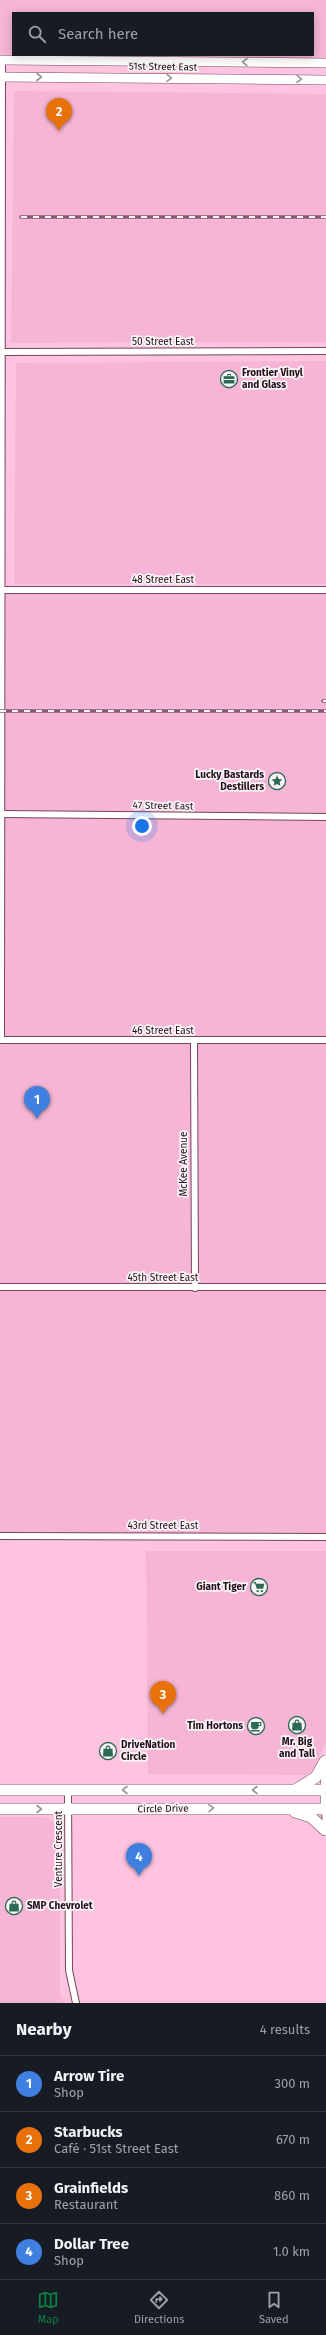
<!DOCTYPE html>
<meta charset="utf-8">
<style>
body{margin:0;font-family:"Fira Sans",sans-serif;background:#20242c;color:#f1f3f6}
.you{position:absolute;left:142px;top:826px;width:14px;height:14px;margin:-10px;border:3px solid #fff;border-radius:50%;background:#1a73e8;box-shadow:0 0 0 6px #1a73e833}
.badge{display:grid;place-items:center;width:26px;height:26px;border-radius:50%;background:#0b8043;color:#fff;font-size:13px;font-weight:700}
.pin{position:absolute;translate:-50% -33px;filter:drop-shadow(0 1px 2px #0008)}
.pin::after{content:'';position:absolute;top:21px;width:14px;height:12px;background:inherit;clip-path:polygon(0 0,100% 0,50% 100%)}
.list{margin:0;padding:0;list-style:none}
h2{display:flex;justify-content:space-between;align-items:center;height:52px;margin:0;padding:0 16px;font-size:17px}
h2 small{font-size:13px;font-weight:400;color:#9ea1a6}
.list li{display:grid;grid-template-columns:26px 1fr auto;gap:12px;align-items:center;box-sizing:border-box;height:56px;padding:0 16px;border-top:1px solid #363941}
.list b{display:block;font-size:15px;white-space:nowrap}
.list p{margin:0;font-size:13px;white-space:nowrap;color:#9ea1a6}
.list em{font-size:13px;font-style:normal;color:#9ea1a6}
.icon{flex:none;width:22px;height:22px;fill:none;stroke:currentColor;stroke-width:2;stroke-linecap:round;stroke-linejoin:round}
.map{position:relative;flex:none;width:326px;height:2003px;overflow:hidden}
.search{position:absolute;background:#171b24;box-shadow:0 2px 10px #0003;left:12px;right:12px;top:12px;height:44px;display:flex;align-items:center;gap:10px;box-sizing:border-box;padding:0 14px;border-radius:0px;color:#9ea1a6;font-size:15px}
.sheet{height:276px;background:#171b24}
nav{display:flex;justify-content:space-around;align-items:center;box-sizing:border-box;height:56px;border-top:1px solid #363941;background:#171b24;font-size:11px;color:#9ea1a6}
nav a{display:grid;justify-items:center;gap:2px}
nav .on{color:#0b8043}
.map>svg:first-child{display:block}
.built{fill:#f6b5d4;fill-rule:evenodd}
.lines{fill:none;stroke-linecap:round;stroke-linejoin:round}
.street-casing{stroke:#76455e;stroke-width:8}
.secondary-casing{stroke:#76455e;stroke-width:10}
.highway-casing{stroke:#76455e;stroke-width:12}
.street{stroke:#fff;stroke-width:6}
.secondary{stroke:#fff;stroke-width:9}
.highway{stroke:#fff;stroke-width:11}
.rail-casing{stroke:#815d6f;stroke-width:3.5}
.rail{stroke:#fbf5f8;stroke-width:2;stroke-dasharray:6;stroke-linecap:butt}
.oneway{stroke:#9c9398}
.labels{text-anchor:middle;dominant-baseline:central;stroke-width:3.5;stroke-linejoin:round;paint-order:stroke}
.street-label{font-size:10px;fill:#220e19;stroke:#fbf5f8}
.poi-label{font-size:10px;font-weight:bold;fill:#220e19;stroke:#fbf5f8;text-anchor:start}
</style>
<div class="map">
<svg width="326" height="2003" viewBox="0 0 326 2003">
<rect width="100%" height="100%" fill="#fdc3df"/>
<g class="built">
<path d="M0 0H326V63L0 60ZM13 13H313V55H13Z"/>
<path d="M14 91 326 94V342L11 343Z"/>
<path d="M326 361V584H14L16 363Z"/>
<path d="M0 590H326V1537L0 1536Z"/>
<path d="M146 1551H326V1742L313 1770 306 1775 148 1774Z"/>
<path d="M0 1817H45L54 1822 60 1833V1993L64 2003H0Z"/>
</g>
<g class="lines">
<g class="street-casing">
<g id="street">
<path d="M0 352 326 351"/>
<path d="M0 590H326"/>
<path d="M0 814 326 817"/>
<path d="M0 1040H326"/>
<path d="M1 1040 2 60"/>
<path d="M194 1041 195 1288"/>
<path d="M0 1287H326"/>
<path d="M0 1536 326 1537"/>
<path d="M68 1790 69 1970 76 2003"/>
<path d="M325 1809 326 1831"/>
</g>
</g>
<g class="secondary-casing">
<g id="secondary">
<path d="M0 60 326 63"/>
<path d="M0 77 326 80"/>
<path d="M325 1809 326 1760"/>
</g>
</g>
<g class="highway-casing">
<g id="highway">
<path d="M297 1789 316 1777 325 1761"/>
<path d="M0 1790H326"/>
<path d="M0 1809H326"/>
<path d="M295 1812 311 1817 325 1830"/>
</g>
</g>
<use href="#street" class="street"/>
<use href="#secondary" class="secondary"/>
<use href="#highway" class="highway"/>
<g class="rail-casing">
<g id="rail">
<path d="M21 217H326"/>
<path d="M323 701H326"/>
<path d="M0 711H326"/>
</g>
</g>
<use href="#rail" class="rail"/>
</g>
<defs><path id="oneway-chevron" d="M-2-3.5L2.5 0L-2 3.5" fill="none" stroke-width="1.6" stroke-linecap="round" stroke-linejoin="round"/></defs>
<g class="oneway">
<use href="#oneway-chevron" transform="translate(245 62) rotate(-179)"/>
<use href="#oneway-chevron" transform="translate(39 77)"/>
<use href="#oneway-chevron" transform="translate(169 78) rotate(1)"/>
<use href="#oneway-chevron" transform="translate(299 79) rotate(1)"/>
<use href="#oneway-chevron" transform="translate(125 1790) rotate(180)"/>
<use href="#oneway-chevron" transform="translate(255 1790) rotate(180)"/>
<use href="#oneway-chevron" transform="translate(211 1808) rotate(-2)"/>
<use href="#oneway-chevron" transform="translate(39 1809)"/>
</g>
<defs>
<g id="office-ring" transform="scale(0.9)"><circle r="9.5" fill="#fbf5f8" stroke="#2d6a56" stroke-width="1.5"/><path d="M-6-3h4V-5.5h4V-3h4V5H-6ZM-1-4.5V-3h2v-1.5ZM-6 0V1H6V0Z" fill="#2d6a56"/></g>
<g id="sight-ring" transform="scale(0.9)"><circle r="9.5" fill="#fbf5f8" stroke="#2d6a56" stroke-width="1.5"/><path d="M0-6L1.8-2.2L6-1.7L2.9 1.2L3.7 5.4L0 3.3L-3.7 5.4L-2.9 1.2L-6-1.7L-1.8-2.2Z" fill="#2d6a56"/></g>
<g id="supermarket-ring" transform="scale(0.9)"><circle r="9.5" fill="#fbf5f8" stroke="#2d6a56" stroke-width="1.5"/><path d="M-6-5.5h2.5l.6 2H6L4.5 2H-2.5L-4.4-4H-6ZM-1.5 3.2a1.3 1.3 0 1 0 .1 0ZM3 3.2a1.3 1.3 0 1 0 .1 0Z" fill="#2d6a56"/></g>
<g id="shop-ring" transform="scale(0.9)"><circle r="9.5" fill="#fbf5f8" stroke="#2d6a56" stroke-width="1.5"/><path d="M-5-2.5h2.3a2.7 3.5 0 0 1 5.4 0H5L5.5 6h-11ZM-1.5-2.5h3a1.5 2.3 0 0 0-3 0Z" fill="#2d6a56"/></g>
<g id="cafe-ring" transform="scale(0.9)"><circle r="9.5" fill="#fbf5f8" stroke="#2d6a56" stroke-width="1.5"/><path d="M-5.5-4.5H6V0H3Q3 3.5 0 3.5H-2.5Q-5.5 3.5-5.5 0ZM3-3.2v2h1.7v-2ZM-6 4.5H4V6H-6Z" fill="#2d6a56"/></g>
</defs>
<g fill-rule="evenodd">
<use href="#office-ring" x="229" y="379"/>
<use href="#sight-ring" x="277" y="781"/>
<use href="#supermarket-ring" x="259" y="1587"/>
<use href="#shop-ring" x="297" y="1725"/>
<use href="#cafe-ring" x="256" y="1726"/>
<use href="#shop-ring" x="108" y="1751"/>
<use href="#shop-ring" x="14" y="1906"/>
</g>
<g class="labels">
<g class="street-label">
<text transform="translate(163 67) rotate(1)">51st Street East</text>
<text x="163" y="342">50 Street East</text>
<text x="163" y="580">48 Street East</text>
<text transform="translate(163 806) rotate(1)">47 Street East</text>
<text x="163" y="1031">46 Street East</text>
<text transform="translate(184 1164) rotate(-90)">McKee Avenue</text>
<text x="163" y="1278">45th Street East</text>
<text x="163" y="1526">43rd Street East</text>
<text transform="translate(163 1809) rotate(-1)">Circle Drive</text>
<text transform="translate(59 1849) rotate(-90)">Venture Crescent</text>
</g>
<g class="poi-label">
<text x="242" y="373">Frontier Vinyl<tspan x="242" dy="12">and Glass</tspan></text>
<text x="264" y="775" text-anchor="end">Lucky Bastards<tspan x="264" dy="12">Destillers</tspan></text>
<text x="246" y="1587" text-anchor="end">Giant Tiger</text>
<text x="243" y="1726" text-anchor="end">Tim Hortons</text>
<text x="297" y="1742" text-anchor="middle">Mr. Big<tspan x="297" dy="12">and Tall</tspan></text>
<text x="121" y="1745">DriveNation<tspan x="121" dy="12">Circle</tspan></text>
<text x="27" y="1906">SMP Chevrolet</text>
</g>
</g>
</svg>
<div class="you"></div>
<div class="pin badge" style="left:37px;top:1119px;background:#3f7fe0">1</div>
<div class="pin badge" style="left:59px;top:131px;background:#e8710a">2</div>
<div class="pin badge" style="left:163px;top:1714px;background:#e8710a">3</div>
<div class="pin badge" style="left:139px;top:1876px;background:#3f7fe0">4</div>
<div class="search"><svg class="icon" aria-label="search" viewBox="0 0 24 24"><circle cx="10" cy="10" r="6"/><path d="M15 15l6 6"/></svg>Search here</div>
</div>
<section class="sheet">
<h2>Nearby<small>4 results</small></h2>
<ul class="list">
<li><span class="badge" style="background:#3f7fe0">1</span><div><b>Arrow Tire</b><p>Shop</p></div><em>300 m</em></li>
<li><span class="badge" style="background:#e8710a">2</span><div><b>Starbucks</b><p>Café · 51st Street East</p></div><em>670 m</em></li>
<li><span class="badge" style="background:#e8710a">3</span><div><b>Grainfields</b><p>Restaurant</p></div><em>860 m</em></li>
<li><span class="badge" style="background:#3f7fe0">4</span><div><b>Dollar Tree</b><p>Shop</p></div><em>1.0 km</em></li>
</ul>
</section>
<nav>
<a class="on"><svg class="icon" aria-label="map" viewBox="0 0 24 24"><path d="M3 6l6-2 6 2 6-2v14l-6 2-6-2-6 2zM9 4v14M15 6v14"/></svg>Map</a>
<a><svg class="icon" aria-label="directions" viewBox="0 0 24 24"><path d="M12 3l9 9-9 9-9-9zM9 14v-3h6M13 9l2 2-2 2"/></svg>Directions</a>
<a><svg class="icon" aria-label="saved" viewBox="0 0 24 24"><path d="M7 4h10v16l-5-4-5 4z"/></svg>Saved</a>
</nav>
